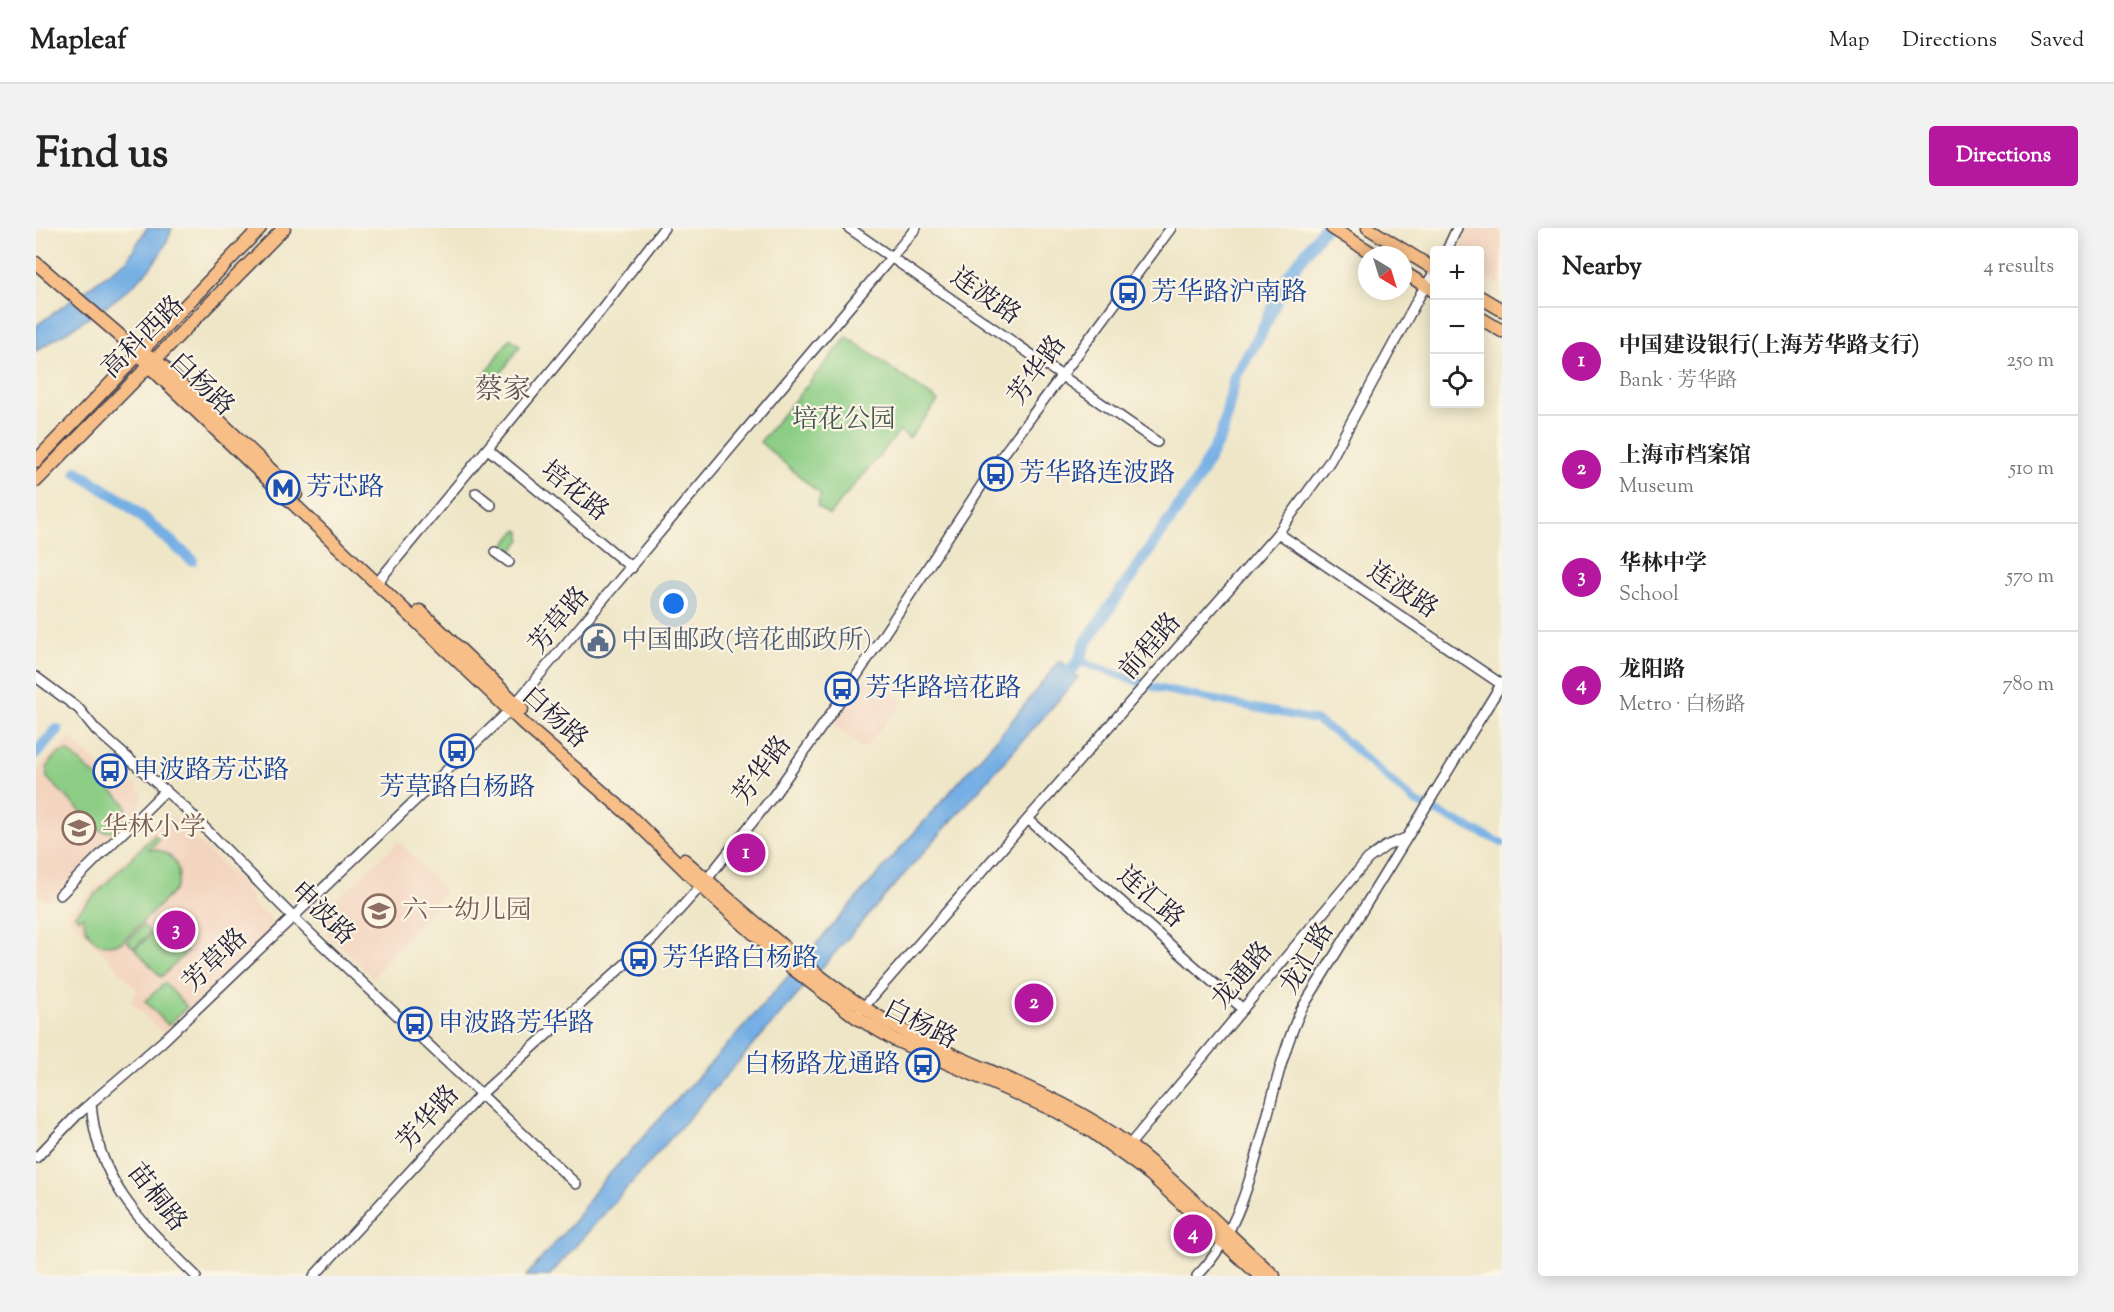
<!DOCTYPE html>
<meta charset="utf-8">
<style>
body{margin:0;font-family:"Sorts Mill Goudy","Noto Serif SC",serif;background:#f2f2f2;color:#222}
.controls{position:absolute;right:18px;top:18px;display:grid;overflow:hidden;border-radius:6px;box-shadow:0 3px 15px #0003}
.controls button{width:54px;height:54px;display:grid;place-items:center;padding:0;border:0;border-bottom:2px solid #e0e0e0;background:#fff;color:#222;font:30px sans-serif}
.compass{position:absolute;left:1322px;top:18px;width:54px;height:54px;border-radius:50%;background:#fff;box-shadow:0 3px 15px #0003;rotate:142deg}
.you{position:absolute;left:638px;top:376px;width:21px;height:21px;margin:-15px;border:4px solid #fff;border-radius:50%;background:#1a73e8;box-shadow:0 0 0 9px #1a73e833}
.badge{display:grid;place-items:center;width:39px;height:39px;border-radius:50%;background:#b5179e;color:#fff;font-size:20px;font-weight:700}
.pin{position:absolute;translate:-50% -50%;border:3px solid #fff;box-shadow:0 2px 6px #0006}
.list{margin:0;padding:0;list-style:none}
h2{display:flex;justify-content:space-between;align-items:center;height:78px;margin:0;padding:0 24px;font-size:26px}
h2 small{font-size:20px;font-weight:400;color:#767676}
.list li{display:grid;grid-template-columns:39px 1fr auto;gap:18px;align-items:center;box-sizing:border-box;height:108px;padding:0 24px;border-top:2px solid #e0e0e0}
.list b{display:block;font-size:22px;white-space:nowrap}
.list p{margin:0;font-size:20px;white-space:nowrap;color:#767676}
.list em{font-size:20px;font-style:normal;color:#767676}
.icon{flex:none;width:33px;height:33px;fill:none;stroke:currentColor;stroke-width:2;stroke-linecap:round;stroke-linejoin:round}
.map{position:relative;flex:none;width:1466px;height:1048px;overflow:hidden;border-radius:6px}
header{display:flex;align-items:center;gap:36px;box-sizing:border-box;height:84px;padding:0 30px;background:#fff;border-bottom:2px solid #e0e0e0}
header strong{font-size:28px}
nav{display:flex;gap:33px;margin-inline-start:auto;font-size:21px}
.intro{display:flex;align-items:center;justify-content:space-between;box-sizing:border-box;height:144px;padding:0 36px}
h1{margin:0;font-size:42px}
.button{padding:15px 27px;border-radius:6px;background:#b5179e;color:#fff;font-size:21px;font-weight:700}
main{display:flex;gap:36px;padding:0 36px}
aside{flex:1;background:#fff;border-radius:6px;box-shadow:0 3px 15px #0003}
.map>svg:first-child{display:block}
.built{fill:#f3d4bf}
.green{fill:#8dce86;stroke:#587860;stroke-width:1.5}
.water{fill:#74afe5;stroke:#4b6890;stroke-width:1.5}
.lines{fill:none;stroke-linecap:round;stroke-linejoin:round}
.canal{stroke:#74afe5;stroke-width:8}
.river{stroke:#74afe5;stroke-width:12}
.minor-casing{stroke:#413f50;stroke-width:12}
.major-casing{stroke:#413f50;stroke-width:15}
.minor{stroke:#fff;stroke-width:9}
.major{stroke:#f7be87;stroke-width:12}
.labels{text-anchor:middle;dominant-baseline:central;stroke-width:4.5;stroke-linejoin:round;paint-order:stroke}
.transit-label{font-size:26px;fill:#164399;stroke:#fcf5e5;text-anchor:start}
.street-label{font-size:26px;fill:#22223b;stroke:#fcf5e5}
.park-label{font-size:26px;fill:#425652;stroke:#fcf5e5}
.service-label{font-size:26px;fill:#4e5e75;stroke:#fcf5e5;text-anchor:start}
.education-label{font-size:26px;fill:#785e54;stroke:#fcf5e5;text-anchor:start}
.quarter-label{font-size:28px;fill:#62525a;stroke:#fcf5e5}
</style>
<header>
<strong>Mapleaf</strong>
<nav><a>Map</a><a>Directions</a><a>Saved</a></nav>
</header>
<div class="intro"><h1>Find us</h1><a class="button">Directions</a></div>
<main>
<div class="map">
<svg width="1466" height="1048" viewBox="0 0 1466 1048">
<rect width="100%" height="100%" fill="#fcf5e5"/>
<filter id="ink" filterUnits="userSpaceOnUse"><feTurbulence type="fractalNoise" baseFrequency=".0167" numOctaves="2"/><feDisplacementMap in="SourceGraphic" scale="12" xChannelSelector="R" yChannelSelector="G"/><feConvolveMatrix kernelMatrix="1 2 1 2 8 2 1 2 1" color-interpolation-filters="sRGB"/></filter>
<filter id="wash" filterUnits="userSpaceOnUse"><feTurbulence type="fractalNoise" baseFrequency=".008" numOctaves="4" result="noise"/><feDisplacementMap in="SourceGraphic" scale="24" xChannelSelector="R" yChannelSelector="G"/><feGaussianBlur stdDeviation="1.35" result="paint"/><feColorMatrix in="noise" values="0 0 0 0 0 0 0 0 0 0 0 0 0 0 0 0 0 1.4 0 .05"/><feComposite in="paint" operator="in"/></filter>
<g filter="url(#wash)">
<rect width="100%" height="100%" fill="#efe6c8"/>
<g class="built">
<path d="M1432 0H1466V58L1444 47V22H1422Z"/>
<path d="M833 444 867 474 828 521 798 496Z"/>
<path d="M34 509 86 559 100 555 107 568 97 589 12 674 0 663V542Z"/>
<path d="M137 590 210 658 208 662 216 669 214 673 225 684 233 687 235 697 231 706 127 805 94 773 101 762 32 687 129 591Z"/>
<path d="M363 613 409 663 337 750 291 706V689L294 677Z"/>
<path d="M1466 702V805L1460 760V720Z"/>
</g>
<g class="green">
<path d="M811 109 902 173 873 210 864 203 793 287 781 278 785 267 724 214Z"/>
<path d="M474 110 484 118 456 158 446 151Z"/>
<path d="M481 302 485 304V311L472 330 464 323Z"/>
<path d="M32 523 89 575 91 585C86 598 78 607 64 602L11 550C9 536 18 525 32 523Z"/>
<path d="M118 607 123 612 113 621C137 622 149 640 139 662L86 714C64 723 49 710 47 688L43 691 39 687Z"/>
<path d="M107 697 114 705 98 720 91 713Z"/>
<path d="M126 697 151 724 125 749 99 721Z"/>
<path d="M129 755 151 779 132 797 109 773Z"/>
</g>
<g class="water">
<path d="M111 0H136C120 57 46 93 0 123V98L91 32Z"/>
<path d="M1024 432 1042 450 513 1048H490L540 991 558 963 711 795 971 499Z"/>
</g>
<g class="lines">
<path class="canal" d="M1043 433 1120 460 1279 492 1304 508 1379 574 1466 615"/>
<g class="river">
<path d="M41 244 91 276 156 332"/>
<path d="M1025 453 1043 433 1050 414 1160 254 1186 206 1199 149 1225 105 1252 48 1288 0"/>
<path d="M0 525 21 502"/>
</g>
</g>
</g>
<g filter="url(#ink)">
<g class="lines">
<g class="minor-casing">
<g id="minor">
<path d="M813 0 1121 214"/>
<path d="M1411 22 1421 0"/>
<path d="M452 221 596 340"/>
<path d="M440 265 455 277"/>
<path d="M1242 305 1465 456"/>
<path d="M459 324 473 334"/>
<path d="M341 355 561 87 628 0"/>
<path d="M0 449 43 481 60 502 149 580 257 689 540 956"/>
<path d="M993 592 1207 781"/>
<path d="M24 667 130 562"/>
<path d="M825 782 1242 305 1294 233 1384 67 1398 45"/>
<path d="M55 875C61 955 106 995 160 1048"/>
<path d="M1090 921 1332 631 1350 618 1370 610"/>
<path d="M0 930 41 887 126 814 474 482 880 0"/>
<path d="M278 1048 444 867 618 710 671 651 738 567 810 464 955 243 1135 0"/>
<path d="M1161 1048C1224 985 1227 864 1265 782L1466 455"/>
</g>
</g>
<g class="major-casing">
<g id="major">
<path d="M1296 0 1339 27"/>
<path d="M1332 0 1398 41"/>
<path d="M0 35 104 125 112 137 489 497 593 587 665 658 756 740 820 789 859 812 1022 884 1055 903 1115 947 1224 1048"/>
<path d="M1367 44 1398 63"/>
<path d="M1444 69 1466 82"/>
<path d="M1444 90 1466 103"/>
<path d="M104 125 118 130 260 266"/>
<path d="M0 233 224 0"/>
<path d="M0 253 248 0"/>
<path d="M384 383 486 481"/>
<path d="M648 632C717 691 785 759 866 802 941 842 1025 866 1093 917 1144 956 1190 1005 1238 1048"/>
</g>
</g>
<use href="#minor" class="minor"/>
<use href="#major" class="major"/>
</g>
</g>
<defs>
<g id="bus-ring" transform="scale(1.725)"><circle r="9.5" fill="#fcf5e5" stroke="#1a4fb4" stroke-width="1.5"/><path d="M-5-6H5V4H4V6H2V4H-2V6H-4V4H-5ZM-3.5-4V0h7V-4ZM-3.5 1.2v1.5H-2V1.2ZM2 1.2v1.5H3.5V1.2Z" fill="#1a4fb4"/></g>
<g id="metro-ring" transform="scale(1.725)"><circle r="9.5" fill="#fcf5e5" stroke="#1a4fb4" stroke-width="1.5"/><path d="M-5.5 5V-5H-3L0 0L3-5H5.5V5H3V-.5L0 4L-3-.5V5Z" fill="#1a4fb4"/></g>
<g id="civic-ring" transform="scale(1.725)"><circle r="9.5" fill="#fcf5e5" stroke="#5c6f8a" stroke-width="1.5"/><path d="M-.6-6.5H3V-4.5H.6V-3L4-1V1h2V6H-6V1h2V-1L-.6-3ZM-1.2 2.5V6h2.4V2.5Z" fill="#5c6f8a"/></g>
<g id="school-ring" transform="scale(1.725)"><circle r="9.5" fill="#fcf5e5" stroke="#8d6e63" stroke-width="1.5"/><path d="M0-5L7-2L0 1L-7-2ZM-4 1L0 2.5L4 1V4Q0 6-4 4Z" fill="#8d6e63"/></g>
</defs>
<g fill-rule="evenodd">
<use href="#bus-ring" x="1092" y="65"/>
<use href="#bus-ring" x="960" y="246"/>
<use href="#metro-ring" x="247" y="260"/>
<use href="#civic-ring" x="562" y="413"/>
<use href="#bus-ring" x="806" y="461"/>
<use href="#bus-ring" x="421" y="523"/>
<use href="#bus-ring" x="74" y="543"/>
<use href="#school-ring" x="43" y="600"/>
<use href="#school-ring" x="343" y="683"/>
<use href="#bus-ring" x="603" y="731"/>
<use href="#bus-ring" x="379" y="796"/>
<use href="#bus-ring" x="887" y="837"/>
</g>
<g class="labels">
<g class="transit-label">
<text x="1115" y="65">芳华路沪南路</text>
<text x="983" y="246">芳华路连波路</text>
<text x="270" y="260">芳芯路</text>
<text x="829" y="461">芳华路培花路</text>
<text x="97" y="543">申波路芳芯路</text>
<text x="421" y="560" text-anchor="middle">芳草路白杨路</text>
<text x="626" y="731">芳华路白杨路</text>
<text x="402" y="796">申波路芳华路</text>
<text x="864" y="837" text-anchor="end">白杨路龙通路</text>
</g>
<g class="street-label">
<text transform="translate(949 69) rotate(35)">连波路</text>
<text transform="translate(108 110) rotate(-45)">高科西路</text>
<text transform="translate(1002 143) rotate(-54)">芳华路</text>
<text transform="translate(165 157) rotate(44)">白杨路</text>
<text transform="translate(538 264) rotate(39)">培花路</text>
<text transform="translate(1366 363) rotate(34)">连波路</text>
<text transform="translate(524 393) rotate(-50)">芳草路</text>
<text transform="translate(1115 419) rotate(-49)">前程路</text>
<text transform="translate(518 490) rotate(42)">白杨路</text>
<text transform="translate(727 543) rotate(-53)">芳华路</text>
<text transform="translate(1114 670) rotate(41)">连汇路</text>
<text transform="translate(286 686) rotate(44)">申波路</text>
<text transform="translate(1272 731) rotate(-59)">龙汇路</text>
<text transform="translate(180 733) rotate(-44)">芳草路</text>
<text transform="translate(1207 748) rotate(-50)">龙通路</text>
<text transform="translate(884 797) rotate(27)">白杨路</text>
<text transform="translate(393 891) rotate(-48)">芳华路</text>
<text transform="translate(120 970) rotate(52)">苗桐路</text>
</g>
<g class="park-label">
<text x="808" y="192">培花公园</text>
</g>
<g class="service-label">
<text x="585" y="413">中国邮政(培花邮政所)</text>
</g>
<g class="education-label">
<text x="66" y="600">华林小学</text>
<text x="366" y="683">六一幼儿园</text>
</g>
<g class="quarter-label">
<text x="467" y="163">蔡家</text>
</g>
</g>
</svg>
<div class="controls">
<button>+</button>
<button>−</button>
<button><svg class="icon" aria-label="locate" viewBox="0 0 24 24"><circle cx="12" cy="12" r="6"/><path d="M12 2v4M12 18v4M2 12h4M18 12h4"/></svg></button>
</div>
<svg class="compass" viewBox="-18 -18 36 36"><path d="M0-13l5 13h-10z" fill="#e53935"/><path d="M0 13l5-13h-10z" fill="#767676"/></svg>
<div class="you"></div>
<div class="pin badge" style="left:710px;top:625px">1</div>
<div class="pin badge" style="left:998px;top:775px">2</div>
<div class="pin badge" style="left:140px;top:702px">3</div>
<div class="pin badge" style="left:1157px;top:1006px">4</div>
</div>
<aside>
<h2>Nearby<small>4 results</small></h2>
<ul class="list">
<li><span class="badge">1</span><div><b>中国建设银行(上海芳华路支行)</b><p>Bank · 芳华路</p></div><em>250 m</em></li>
<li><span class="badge">2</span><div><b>上海市档案馆</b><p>Museum</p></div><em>510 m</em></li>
<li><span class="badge">3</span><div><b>华林中学</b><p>School</p></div><em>570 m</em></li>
<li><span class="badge">4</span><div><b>龙阳路</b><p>Metro · 白杨路</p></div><em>780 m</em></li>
</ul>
</aside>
</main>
